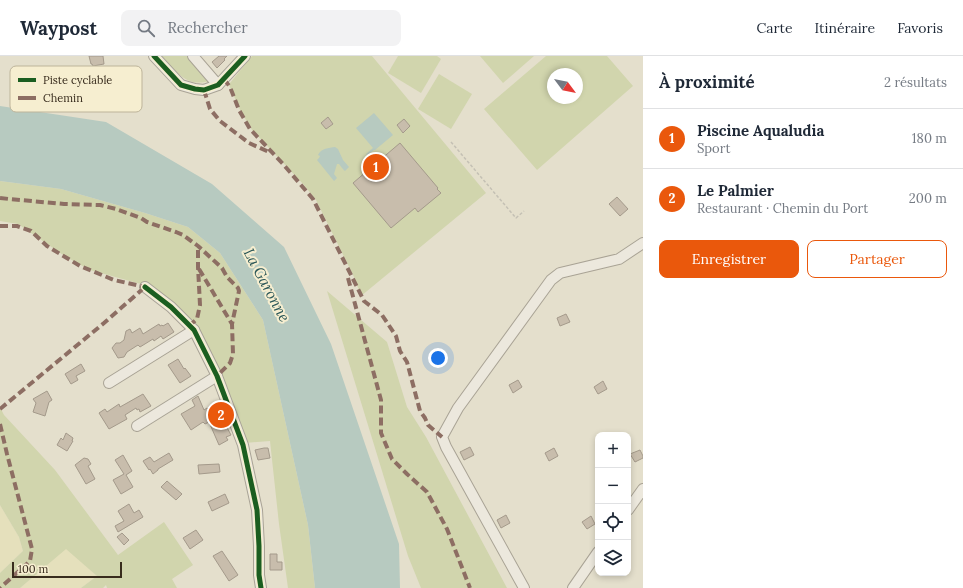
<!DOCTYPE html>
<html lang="fr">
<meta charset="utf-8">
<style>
body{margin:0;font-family:Lora,serif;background:#f2f2f3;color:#1f2937}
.controls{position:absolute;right:12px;bottom:12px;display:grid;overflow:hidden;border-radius:8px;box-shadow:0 2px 6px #0003}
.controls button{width:36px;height:36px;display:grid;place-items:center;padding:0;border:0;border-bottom:1px solid #e0e1e3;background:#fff;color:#1f2937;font:20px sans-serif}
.compass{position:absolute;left:547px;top:12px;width:36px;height:36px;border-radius:50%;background:#fff;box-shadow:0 2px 6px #0003;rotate:122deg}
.scale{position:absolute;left:12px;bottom:10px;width:110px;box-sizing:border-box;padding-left:4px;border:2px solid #382c1d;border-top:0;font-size:11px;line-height:14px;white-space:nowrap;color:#382c1d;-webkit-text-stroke:3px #f6eed0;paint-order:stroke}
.you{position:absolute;left:438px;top:302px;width:14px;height:14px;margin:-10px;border:3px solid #fff;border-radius:50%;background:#1a73e8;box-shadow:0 0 0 6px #1a73e833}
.badge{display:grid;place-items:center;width:26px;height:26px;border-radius:50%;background:#ea580c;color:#fff;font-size:13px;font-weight:700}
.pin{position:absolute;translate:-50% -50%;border:2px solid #fff;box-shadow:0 1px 4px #0006}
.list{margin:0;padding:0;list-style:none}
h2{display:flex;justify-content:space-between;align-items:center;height:52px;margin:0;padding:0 16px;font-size:17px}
h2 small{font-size:13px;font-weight:400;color:#747a83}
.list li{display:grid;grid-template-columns:26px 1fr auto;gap:12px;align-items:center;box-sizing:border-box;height:60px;padding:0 16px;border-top:1px solid #e0e1e3}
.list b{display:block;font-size:15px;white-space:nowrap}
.list p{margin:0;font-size:13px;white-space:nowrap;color:#747a83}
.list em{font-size:13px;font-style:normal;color:#747a83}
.actions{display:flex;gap:8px;padding:12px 16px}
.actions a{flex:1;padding:9px 0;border:1px solid #ea580c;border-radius:8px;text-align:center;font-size:14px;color:#ea580c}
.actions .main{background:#ea580c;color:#fff}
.icon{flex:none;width:22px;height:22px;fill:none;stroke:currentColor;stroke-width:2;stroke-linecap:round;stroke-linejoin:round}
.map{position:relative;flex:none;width:643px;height:532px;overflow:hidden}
header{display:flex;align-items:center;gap:24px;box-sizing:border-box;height:56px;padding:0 20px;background:#fff;border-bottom:1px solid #e0e1e3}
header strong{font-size:19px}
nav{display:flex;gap:22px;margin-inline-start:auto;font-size:14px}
.search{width:280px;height:36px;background:#f2f2f3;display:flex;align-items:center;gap:10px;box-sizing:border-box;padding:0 14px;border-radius:8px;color:#747a83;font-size:15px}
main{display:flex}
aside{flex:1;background:#fff}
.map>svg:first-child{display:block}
.farmland{fill:#e5e0bc}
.green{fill:#d1d5ad;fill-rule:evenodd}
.water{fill:#b7cac0}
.building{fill:#c8bdac;stroke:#a49a8b}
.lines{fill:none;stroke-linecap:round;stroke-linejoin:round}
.minor-casing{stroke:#a9a395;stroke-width:12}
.path{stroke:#c4c0b4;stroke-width:1.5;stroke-dasharray:3 2;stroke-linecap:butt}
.minor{stroke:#ece8dd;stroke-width:10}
.quiet{stroke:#8d6e63;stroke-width:4;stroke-dasharray:8 4;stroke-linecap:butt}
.cycleway-casing{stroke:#f6eed0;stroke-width:8}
.cycleway{stroke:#1b5e20;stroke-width:5}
.labels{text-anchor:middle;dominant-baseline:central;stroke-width:4;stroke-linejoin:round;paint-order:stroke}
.water-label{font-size:15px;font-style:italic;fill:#2b5758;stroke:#f6eed0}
.key{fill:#f6eed0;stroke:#bdb49a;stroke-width:1}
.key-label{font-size:11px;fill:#382c1d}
</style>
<header>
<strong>Waypost</strong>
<div class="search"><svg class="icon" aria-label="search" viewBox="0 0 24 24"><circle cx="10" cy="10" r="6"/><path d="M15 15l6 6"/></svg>Rechercher</div>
<nav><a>Carte</a><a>Itinéraire</a><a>Favoris</a></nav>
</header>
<main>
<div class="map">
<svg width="643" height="532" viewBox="0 0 643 532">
<rect width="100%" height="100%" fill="#e4dfcc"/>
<g class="farmland">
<path d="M0 449 19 481 23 495 0 517Z"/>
<path d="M66 492 97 520 81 532H20Z"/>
</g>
<g class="green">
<path d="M162 0H187L209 25C186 32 176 15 162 0Z"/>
<path d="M252 0H372L486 137 361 240 354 221 316 144 304 129 252 74 241 56 229 29 230 27Z"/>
<path d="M398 0H437L441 3 421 37 388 17Z"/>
<path d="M480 0H534L503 27Z"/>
<path d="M546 0H607L633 30 537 114 484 53ZM553 18H577V42H553Z"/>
<path d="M439 18 472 38 451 73 418 53Z"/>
<path d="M0 125 61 133 145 157 188 171 220 197 263 264 308 469 315 532H288L279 468 270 385 245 387 236 356 212 297 188 264 148 230 90 214 66 201 18 168 0 165Z"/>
<path d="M327 235 387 286 407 351 426 381 507 532H421L408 500Z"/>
<path d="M0 351 4 359 55 414 118 499 164 466 193 509 172 523 177 532H107L106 529 103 532H81L97 520 66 493 20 532H0V517L23 495 19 481 0 449Z"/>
</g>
<g class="water">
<path d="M0 50 106 66 212 128 284 191 331 288 399 488 400 532H315L308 469 263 264 220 197 188 171 145 157 61 133 0 125Z"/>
<path d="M374 57 393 79 375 94H374L367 99 366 98 373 92 356 72Z"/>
<path d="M335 91 338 93 343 104 349 111 345 115C342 113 341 110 339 108H337L334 118 337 122 334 125 317 104 319 102 320 100 318 99C321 92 329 92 335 91Z"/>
</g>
<g class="building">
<path d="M89 0H103L104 8 93 10 92 8H91Z"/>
<path d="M219 0H227L224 3 225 4 217 12 212 6Z"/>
<path d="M328 61 333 68 326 73 321 67Z"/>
<path d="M404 63 410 70 403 77 397 69Z"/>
<path d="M400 87 438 132 437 133 441 137 418 156 415 152 391 172 353 127Z"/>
<path d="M617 141 628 153 620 160 609 148Z"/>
<path d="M566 258 570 266 560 270 557 262Z"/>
<path d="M168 267 174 276 163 283 161 280 154 285 153 283 140 291 138 289 127 296 124 301 118 302 112 292 116 287H120L124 284 126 275 130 273 132 277 140 272 143 278 159 268 160 270 162 269 163 270Z"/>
<path d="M178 303 184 313 185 312 191 320 180 327 168 309Z"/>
<path d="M81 308 85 315 76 320 78 324 71 328 65 318Z"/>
<path d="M518 324 522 331 513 337 509 329Z"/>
<path d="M603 325 607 333 598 338 594 331Z"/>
<path d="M47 335 52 344 49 346 45 360 33 356 36 347 33 343Z"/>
<path d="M143 338 151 350 140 356 139 353 137 354 136 352 125 359 127 363 109 373 99 357 105 353 107 356 119 348 120 351Z"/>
<path d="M198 340 204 354 207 352 210 357 221 350 227 365 224 366 231 379 226 381 228 384 219 389 209 366 205 368 203 366 191 374 181 358 195 350 192 344Z"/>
<path d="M66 377 73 382 72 385H73L67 395 57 389 61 382 63 384Z"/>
<path d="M470 391 474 399 464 404 460 396Z"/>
<path d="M264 392H268L270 402 258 404 255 394Z"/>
<path d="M554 392 558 400 549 405 545 397Z"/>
<path d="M640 394 643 400V402L635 406 630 398Z"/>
<path d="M169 397 173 404 158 413V414L153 418 150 413 149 414 143 405 150 401 154 406Z"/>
<path d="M123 399 132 415 126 419 133 431 121 438 113 424 124 418 115 404Z"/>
<path d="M84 402 88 403 91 408 88 410 95 423 86 428 75 409Z"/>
<path d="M219 408 220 416 199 418 198 409Z"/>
<path d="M167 425 182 438 176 444 161 431Z"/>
<path d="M225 438 229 447 212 455 208 446Z"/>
<path d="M129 448 134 457 139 454 143 461 118 476 115 470 124 465 118 455Z"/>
<path d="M506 459 510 467 501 472 497 464Z"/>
<path d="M591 460 595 468 587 473 582 466Z"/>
<path d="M196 474 203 484 190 493 183 482Z"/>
<path d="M122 477 129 484 124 489 117 481Z"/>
<path d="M222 495 238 519 229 525 213 500Z"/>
<path d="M270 498H277V506H282V514H270Z"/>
</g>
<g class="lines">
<g class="minor-casing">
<g id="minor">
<path d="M154 0 181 29 195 33 204 34 218 29 245 0"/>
<path d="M193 0 218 29"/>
<path d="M145 231 171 251 194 274 217 320 243 389 249 417 257 454 259 490V519L261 532"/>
<path d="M109 327 194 274"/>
<path d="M137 370 217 320"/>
<path d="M628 454 643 433"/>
<path d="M524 532 446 391 442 381 458 352 551 224 560 217 619 203 643 187"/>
<path d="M573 532 598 496"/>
</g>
</g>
<path class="path" d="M451 86 516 162 524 155"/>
<use href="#minor" class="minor"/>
<g class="quiet">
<path d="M224 23 230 31 239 54 250 73 283 108 313 143 364 245 382 259 396 280 400 295 407 306 420 355 425 362 428 369 442 381"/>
<path d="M204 34 210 53 220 65 249 87 269 96"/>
<path d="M0 142 9 143 64 148 100 149 116 153 141 162 147 166 176 176 183 179 198 190 222 212 227 221 238 232 239 235 232 268 233 298 230 307 217 320"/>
<path d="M0 170H17L31 175 47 190 80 210 114 224 145 231"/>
<path d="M199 213 232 268"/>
<path d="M348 222 381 344V377L392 403 407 418 427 436 447 473 470 532"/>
<path d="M189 270 197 263 200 249 198 211V190"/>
<path d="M0 353 104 267 145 231"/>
<path d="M0 368 7 398 32 493 30 505 0 532"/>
</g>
<g class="cycleway-casing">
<g id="cycleway">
<path d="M154 0 181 29 195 33 204 34 218 29 245 0"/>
<path d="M145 231 171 251 194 274 217 320 243 389 249 417 257 454 259 490V519L261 532"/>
</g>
</g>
<use href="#cycleway" class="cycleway"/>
</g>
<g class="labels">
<g class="water-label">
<text transform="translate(267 229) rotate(62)">La Garonne</text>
</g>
</g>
<rect x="10" y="10" width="132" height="46" rx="6" class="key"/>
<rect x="18" y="22" width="18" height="4" fill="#1b5e20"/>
<rect x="18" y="40" width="18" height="4" fill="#8d6e63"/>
<g class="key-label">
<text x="43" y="28">Piste cyclable</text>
<text x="43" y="46">Chemin</text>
</g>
</svg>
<div class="controls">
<button>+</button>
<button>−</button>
<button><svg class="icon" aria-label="locate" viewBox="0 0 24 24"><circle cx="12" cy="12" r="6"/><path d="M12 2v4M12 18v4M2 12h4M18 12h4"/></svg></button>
<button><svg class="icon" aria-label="layers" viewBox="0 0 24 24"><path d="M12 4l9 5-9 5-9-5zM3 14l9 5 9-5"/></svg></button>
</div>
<svg class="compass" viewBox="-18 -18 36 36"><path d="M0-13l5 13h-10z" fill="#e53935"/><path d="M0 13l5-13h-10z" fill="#747a83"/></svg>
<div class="scale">100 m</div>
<div class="you"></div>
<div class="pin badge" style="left:376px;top:111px">1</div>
<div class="pin badge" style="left:221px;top:359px">2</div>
</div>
<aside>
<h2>À proximité<small>2 résultats</small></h2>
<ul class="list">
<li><span class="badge">1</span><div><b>Piscine Aqualudia</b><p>Sport</p></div><em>180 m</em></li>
<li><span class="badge">2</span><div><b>Le Palmier</b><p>Restaurant · Chemin du Port</p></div><em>200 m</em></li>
</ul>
<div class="actions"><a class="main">Enregistrer</a><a>Partager</a></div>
</aside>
</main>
